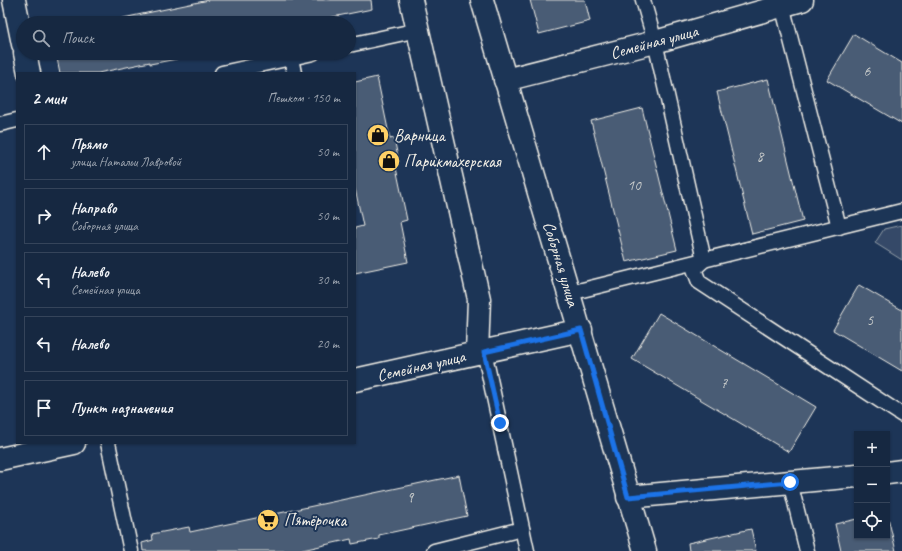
<!DOCTYPE html>
<html lang="ru">
<meta charset="utf-8">
<style>
body{margin:0;font-family:Caveat,sans-serif;background:#23344c;color:#f1f3f6}
.controls{position:absolute;right:12px;bottom:12px;display:grid;overflow:hidden;border-radius:0px;box-shadow:0 1px 3px #0004}
.controls button{width:36px;height:36px;display:grid;place-items:center;padding:0;border:0;border-bottom:1px solid #35445a;background:#162841;color:#f1f3f6;font:20px sans-serif}
.stop{position:absolute;width:12px;height:12px;margin:-9px;border:3px solid #1a73e8;border-radius:50%;background:#fff}
.stop.end{background:#1a73e8;border-color:#fff;box-shadow:0 1px 4px #0008}
.list{margin:0;padding:0;list-style:none}
h2{display:flex;justify-content:space-between;align-items:center;height:52px;margin:0;padding:0 16px;font-size:17px}
h2 small{font-size:13px;font-weight:400;color:#9ea6b1}
.list li{display:grid;grid-template-columns:26px 1fr auto;gap:12px;align-items:center;box-sizing:border-box;height:56px;margin:0 8px 8px;padding:0 8px;border:1px solid #35445a;border-radius:0px}
.list b{display:block;font-size:15px;white-space:nowrap}
.list p{margin:0;font-size:13px;white-space:nowrap;color:#9ea6b1}
.list em{font-size:13px;font-style:normal;color:#9ea6b1}
.icon{flex:none;width:22px;height:22px;fill:none;stroke:currentColor;stroke-width:2;stroke-linecap:round;stroke-linejoin:round}
.map{position:relative;flex:none;width:902px;height:551px;overflow:hidden}
.search{position:absolute;background:#162841;box-shadow:0 1px 3px #0004;left:16px;top:16px;width:340px;height:44px;display:flex;align-items:center;gap:10px;box-sizing:border-box;padding:0 14px;border-radius:22px;color:#9ea6b1;font-size:15px}
.panel{position:absolute;background:#162841;box-shadow:0 1px 3px #0004;left:16px;top:72px;width:340px;height:372px;border-radius:0px}
.map>svg:first-child{display:block}
.green{fill:#354a67;stroke:#949ea8}
.building{fill:#485b74;stroke:#f4f1e8}
.lines{fill:none;stroke-linecap:round;stroke-linejoin:round}
.service-casing{stroke:#f4f1e8;stroke-width:17}
.minor-casing{stroke:#f4f1e8;stroke-width:25}
.service{stroke:#1d3557;stroke-width:14}
.minor{stroke:#1d3557;stroke-width:22}
.route{stroke:#1a73e8;stroke-width:5}
.labels{text-anchor:middle;dominant-baseline:central;stroke-width:4;stroke-linejoin:round;paint-order:stroke}
.number-label{font-size:15px;fill:#c9cccb}
.street-label{font-size:17px;fill:#f4f1e8;stroke:#1d3557}
.poi-label{font-size:17px;fill:#f4f1e8;stroke:#1d3557;text-anchor:start}
</style>
<div class="map">
<svg width="902" height="551" viewBox="0 0 902 551">
<rect width="100%" height="100%" fill="#1d3557"/>
<filter id="ink" filterUnits="userSpaceOnUse"><feTurbulence type="fractalNoise" baseFrequency=".025" numOctaves="2"/><feDisplacementMap in="SourceGraphic" scale="8" xChannelSelector="R" yChannelSelector="G"/><feConvolveMatrix kernelMatrix="1 2 1 2 8 2 1 2 1" color-interpolation-filters="sRGB"/></filter>
<g filter="url(#ink)">
<path class="green" d="M902 225V260L875 243 884 229Z"/>
<g class="building">
<path d="M209 0H371L372 9 303 23H99Z"/>
<path d="M530 0H585L590 21 539 34Z"/>
<path d="M854 34 902 63V124L827 80Z"/>
<path d="M56 53H176L177 59 150 64V62L98 73H60Z"/>
<path d="M377 77 390 139 394 138 399 162 395 163 407 220 400 222 408 262 355 273V228L363 226 355 188V82Z"/>
<path d="M768 79 803 221 752 234 717 92Z"/>
<path d="M642 108 677 250 626 262 591 121Z"/>
<path d="M859 285 902 310V371L833 330Z"/>
<path d="M659 313 816 407 789 452 632 359Z"/>
<path d="M459 475 467 516 379 535V539L352 544 351 539 298 551H143L142 543 153 540 152 534 189 527 190 532Z"/>
<path d="M887 513 896 551H841L835 524 857 519V536H887Z"/>
<path d="M751 529 756 551H689L688 543Z"/>
</g>
<g class="lines">
<g class="service-casing">
<g id="service">
<path d="M643 0 655 42 704 260 694 269 699 282 902 415"/>
<path d="M782 5 839 227"/>
<path d="M349 45 418 30"/>
<path d="M222 73 291 58"/>
<path d="M294 73 291 58 313 53"/>
<path d="M0 124 17 120"/>
<path d="M570 293 902 211"/>
<path d="M484 351 527 551"/>
<path d="M108 443 131 551"/>
<path d="M790 482 807 551"/>
<path d="M434 551 522 529"/>
</g>
</g>
<g class="minor-casing">
<g id="minor">
<path d="M14 0 23 44"/>
<path d="M411 0 479 299 477 353"/>
<path d="M482 0 645 551"/>
<path d="M25 53 29 73"/>
<path d="M505 80 655 42 802 0"/>
<path d="M355 380 581 330"/>
<path d="M0 459 74 443"/>
<path d="M887 473 902 471"/>
<path d="M628 497 857 476"/>
</g>
</g>
<use href="#service" class="service"/>
<use href="#minor" class="minor"/>
</g>
</g>
<g class="lines" filter="url(#ink)">
<path class="route" d="M500 423 484 352 581 330 628 497 790 482"/>
</g>
<defs>
<g id="shop-disc" transform="scale(1.15)"><circle r="9.5" fill="#ffd166" stroke="#1d3557"/><path d="M-5-2.5h2.3a2.7 3.5 0 0 1 5.4 0H5L5.5 6h-11ZM-1.5-2.5h3a1.5 2.3 0 0 0-3 0Z" fill="#111"/></g>
<g id="supermarket-disc" transform="scale(1.15)"><circle r="9.5" fill="#ffd166" stroke="#1d3557"/><path d="M-6-5.5h2.5l.6 2H6L4.5 2H-2.5L-4.4-4H-6ZM-1.5 3.2a1.3 1.3 0 1 0 .1 0ZM3 3.2a1.3 1.3 0 1 0 .1 0Z" fill="#111"/></g>
</defs>
<g fill-rule="evenodd">
<use href="#shop-disc" x="378" y="135"/>
<use href="#shop-disc" x="389" y="161"/>
<use href="#supermarket-disc" x="268" y="520"/>
</g>
<g class="labels">
<g class="number-label">
<text x="867" y="71">6</text>
<text x="760" y="156">8</text>
<text x="634" y="185">10</text>
<text x="870" y="320">5</text>
<text x="724" y="383">7</text>
<text x="410" y="497">9</text>
</g>
<g class="street-label">
<text transform="translate(654 42) rotate(-15)">Семейная улица</text>
<text transform="translate(561 264) rotate(73)">Соборная улица</text>
<text transform="translate(421 366) rotate(-13)">Семейная улица</text>
</g>
<g class="poi-label">
<text x="394" y="135">Варница</text>
<text x="404" y="161">Парикмахерская</text>
<text x="284" y="520">Пятёрочка</text>
</g>
</g>
</svg>
<div class="controls">
<button>+</button>
<button>−</button>
<button><svg class="icon" aria-label="locate" viewBox="0 0 24 24"><circle cx="12" cy="12" r="6"/><path d="M12 2v4M12 18v4M2 12h4M18 12h4"/></svg></button>
</div>
<div class="stop" style="left:790px;top:482px"></div>
<div class="stop end" style="left:500px;top:423px"></div>
<div class="search"><svg class="icon" aria-label="search" viewBox="0 0 24 24"><circle cx="10" cy="10" r="6"/><path d="M15 15l6 6"/></svg>Поиск</div>
<section class="panel">
<h2>2 мин<small>Пешком · 150 m</small></h2>
<ul class="list">
<li><svg class="icon" aria-label="ahead" viewBox="0 0 24 24"><path d="M12 20V5M6 11l6-6 6 6"/></svg><div><b>Прямо</b><p>улица Натальи Лавровой</p></div><em>50 m</em></li>
<li><svg class="icon" aria-label="right" viewBox="0 0 24 24"><path d="M7 20v-9h11M14 6l5 5-5 5"/></svg><div><b>Направо</b><p>Соборная улица</p></div><em>50 m</em></li>
<li><svg class="icon" aria-label="left" viewBox="0 0 24 24"><path d="M17 20v-9H6M10 6l-5 5 5 5"/></svg><div><b>Налево</b><p>Семейная улица</p></div><em>30 m</em></li>
<li><svg class="icon" aria-label="left" viewBox="0 0 24 24"><path d="M17 20v-9H6M10 6l-5 5 5 5"/></svg><div><b>Налево</b></div><em>20 m</em></li>
<li><svg class="icon" aria-label="arrive" viewBox="0 0 24 24"><path d="M6 21V4h12l-3 4 3 4H6"/></svg><div><b>Пункт назначения</b></div></li>
</ul>
</section>
</div>
